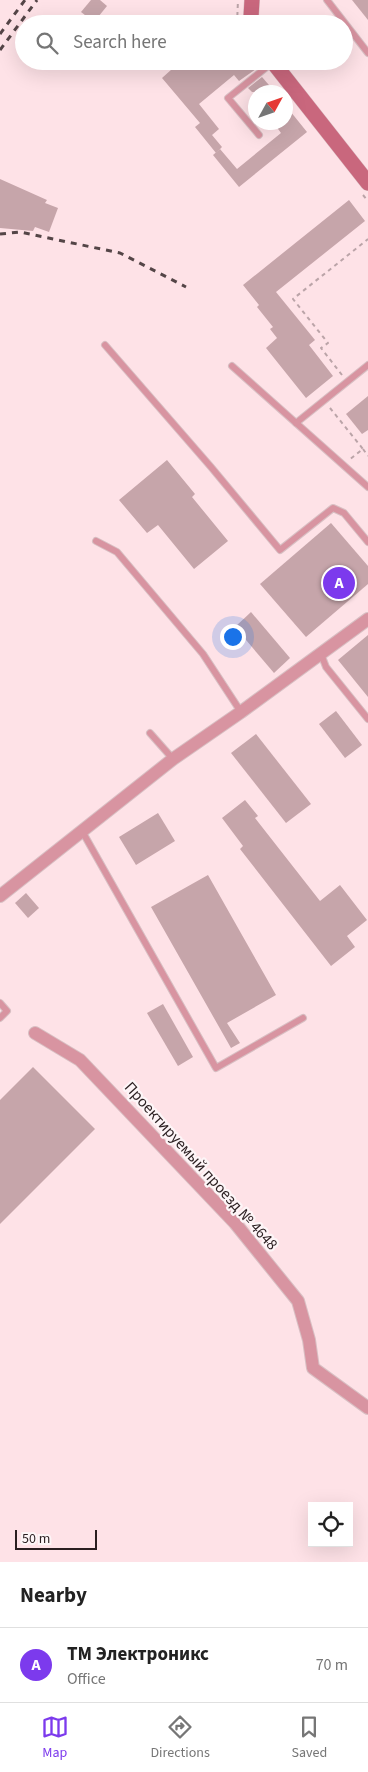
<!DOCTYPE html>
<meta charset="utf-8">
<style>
body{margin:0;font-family:"Source Sans 3",sans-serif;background:#f6f6f6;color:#222}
.controls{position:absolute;right:15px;bottom:15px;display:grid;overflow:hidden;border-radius:0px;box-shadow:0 5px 20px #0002}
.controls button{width:45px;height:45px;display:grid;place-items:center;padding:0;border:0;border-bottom:1px solid #e0e0e0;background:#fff;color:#222;font:25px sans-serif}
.compass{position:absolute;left:248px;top:85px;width:45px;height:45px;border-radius:50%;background:#fff;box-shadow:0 5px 20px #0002;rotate:50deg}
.scale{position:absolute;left:15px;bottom:12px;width:82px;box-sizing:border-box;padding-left:5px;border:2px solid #2a1e20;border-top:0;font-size:14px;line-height:18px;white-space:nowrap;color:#2a1e20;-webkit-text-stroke:4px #fdf5f7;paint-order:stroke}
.you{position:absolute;left:232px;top:636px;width:18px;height:18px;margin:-12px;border:4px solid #fff;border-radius:50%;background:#1a73e8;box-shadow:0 0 0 8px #1a73e833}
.badge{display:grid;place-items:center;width:32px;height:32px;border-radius:50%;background:#7c3aed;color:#fff;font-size:16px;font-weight:700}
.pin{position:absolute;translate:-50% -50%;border:2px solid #fff;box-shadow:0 1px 5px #0006}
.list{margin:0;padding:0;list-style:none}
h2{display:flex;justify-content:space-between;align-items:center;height:65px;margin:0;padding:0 20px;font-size:21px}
h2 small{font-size:16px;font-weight:400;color:#767676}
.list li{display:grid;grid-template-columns:32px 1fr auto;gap:15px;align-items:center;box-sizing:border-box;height:75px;padding:0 20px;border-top:1px solid #e0e0e0}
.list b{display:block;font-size:19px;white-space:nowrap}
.list p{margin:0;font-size:16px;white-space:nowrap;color:#767676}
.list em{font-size:16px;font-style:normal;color:#767676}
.icon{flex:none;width:28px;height:28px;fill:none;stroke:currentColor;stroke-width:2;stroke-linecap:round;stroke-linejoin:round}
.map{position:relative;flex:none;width:368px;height:1562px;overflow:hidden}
.search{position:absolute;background:#fff;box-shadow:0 5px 20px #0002;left:15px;right:15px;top:15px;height:55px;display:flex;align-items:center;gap:12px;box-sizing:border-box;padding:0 18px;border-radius:28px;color:#767676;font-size:19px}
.sheet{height:140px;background:#fff}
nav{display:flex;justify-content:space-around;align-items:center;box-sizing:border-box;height:70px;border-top:1px solid #e0e0e0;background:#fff;font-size:14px;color:#767676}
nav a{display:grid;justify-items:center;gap:2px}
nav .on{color:#7c3aed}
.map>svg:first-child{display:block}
.building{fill:#c6a5aa}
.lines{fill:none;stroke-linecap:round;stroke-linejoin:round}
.lane-casing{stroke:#d8bfc3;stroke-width:8}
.street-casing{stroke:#d8bfc3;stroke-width:14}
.secondary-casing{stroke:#d8bfc3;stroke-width:16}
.path{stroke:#bba4a8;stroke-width:2;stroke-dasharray:4 4;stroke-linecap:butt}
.lane{stroke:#d894a1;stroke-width:6}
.street{stroke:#d894a1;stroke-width:12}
.secondary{stroke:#c9677d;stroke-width:15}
.rail{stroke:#544547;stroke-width:3;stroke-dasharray:6 6;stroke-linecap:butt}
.labels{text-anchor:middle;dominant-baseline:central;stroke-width:4.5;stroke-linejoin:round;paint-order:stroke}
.street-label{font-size:16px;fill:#2a1e20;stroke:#fdf5f7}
</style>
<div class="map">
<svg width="368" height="1562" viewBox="0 0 368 1562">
<rect width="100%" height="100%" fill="#fee2e7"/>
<g class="building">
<path d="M91 0H100L107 6 94 22 81 12Z"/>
<path d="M352 0H368V20Z"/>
<path d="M181 61H249L256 69 239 81 234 75 199 104 219 129 212 135 222 147 216 153 195 127 200 123 162 78Z"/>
<path d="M262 77 275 92H252L248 88Z"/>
<path d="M286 106 307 132 239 187 213 155 220 149 237 169 281 133 273 122H286Z"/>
<path d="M0 179 47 200 45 203 58 208 49 232 35 227 33 231 0 228Z"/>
<path d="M349 200 365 221 276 292 315 340 309 345 333 376 306 398 266 348 277 338 270 329 273 327 257 307 259 305 243 285Z"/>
<path d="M368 396V430L362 434 346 414Z"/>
<path d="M167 460 195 494 192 497 228 541 194 569 158 525 147 533 119 500Z"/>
<path d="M331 523 368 566V584L306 637 260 584Z"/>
<path d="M251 612 290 658 274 673 235 627Z"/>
<path d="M368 635V697L338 660Z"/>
<path d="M336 711 362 745 345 758 319 724Z"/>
<path d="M256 734 311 804 286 823 231 753Z"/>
<path d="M245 800 258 816 255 818 320 901 340 885 367 920 347 936 355 947 331 966 240 849 243 846 222 818Z"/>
<path d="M158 813 175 841 136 865 119 837Z"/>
<path d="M208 875 276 995 227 1023 240 1043 231 1048 151 907Z"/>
<path d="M26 893 39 908 28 918 15 903Z"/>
<path d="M163 1004 193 1057 178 1066 147 1013Z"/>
<path d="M33 1067 95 1129 0 1224V1100Z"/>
</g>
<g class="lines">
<g class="lane-casing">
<g id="lane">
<path d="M327 0 368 53"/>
<path d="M259 135 228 98 273 62"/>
<path d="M105 345 211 467 280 550 333 508 344 513 368 542"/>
<path d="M232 366 368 487"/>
<path d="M296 423 368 365"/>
<path d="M96 541 117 552 203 654 241 712"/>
<path d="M321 654 326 667 368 719"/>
<path d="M150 733 173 759"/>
<path d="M82 831 216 1068 303 1018"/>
<path d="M0 1003 7 1011 0 1018"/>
</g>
</g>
<g class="street-casing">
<g id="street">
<path d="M0 896 173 759 241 712 368 619"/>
<path d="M35 1033 80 1060 235 1223 298 1301 309 1340 313 1368 368 1408"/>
</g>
</g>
<g class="secondary-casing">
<g id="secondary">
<path d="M252 0 251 17 253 24"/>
<path d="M272 61 368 183"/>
</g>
</g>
<g class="path">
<path d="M237 24 238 0"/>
<path d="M363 195 368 201"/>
<path d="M342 375 321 348 328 343 293 299 368 239"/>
<path d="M330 408 363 449 349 460"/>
<path d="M363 449 368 456"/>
</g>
<use href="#lane" class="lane"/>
<use href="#street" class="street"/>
<use href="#secondary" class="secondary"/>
<g class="rail">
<path d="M0 34 25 0"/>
<path d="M0 50 37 0"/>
<path d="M0 234 20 232 120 253 186 287"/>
</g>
</g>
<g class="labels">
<g class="street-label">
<text transform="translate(201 1166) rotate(48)">Проектируемый проезд № 4648</text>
</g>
</g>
</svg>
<div class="controls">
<button><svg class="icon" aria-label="locate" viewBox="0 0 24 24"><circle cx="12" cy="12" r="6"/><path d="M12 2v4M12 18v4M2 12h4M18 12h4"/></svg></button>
</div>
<svg class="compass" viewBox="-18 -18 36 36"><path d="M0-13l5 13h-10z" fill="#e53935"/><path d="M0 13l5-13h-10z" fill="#767676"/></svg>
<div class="scale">50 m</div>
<div class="you"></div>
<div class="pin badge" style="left:339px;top:583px">A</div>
<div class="search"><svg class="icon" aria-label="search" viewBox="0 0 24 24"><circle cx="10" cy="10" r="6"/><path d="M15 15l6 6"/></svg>Search here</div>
</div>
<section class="sheet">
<h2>Nearby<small></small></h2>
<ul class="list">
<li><span class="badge">A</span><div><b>ТМ Электроникс</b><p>Office</p></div><em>70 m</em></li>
</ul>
</section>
<nav>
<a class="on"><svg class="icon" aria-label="map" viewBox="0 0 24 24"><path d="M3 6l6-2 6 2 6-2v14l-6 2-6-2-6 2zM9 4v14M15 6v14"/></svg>Map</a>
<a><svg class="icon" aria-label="directions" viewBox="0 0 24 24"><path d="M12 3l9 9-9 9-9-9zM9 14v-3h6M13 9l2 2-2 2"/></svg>Directions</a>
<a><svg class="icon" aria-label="saved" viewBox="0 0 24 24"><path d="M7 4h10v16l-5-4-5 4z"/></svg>Saved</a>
</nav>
